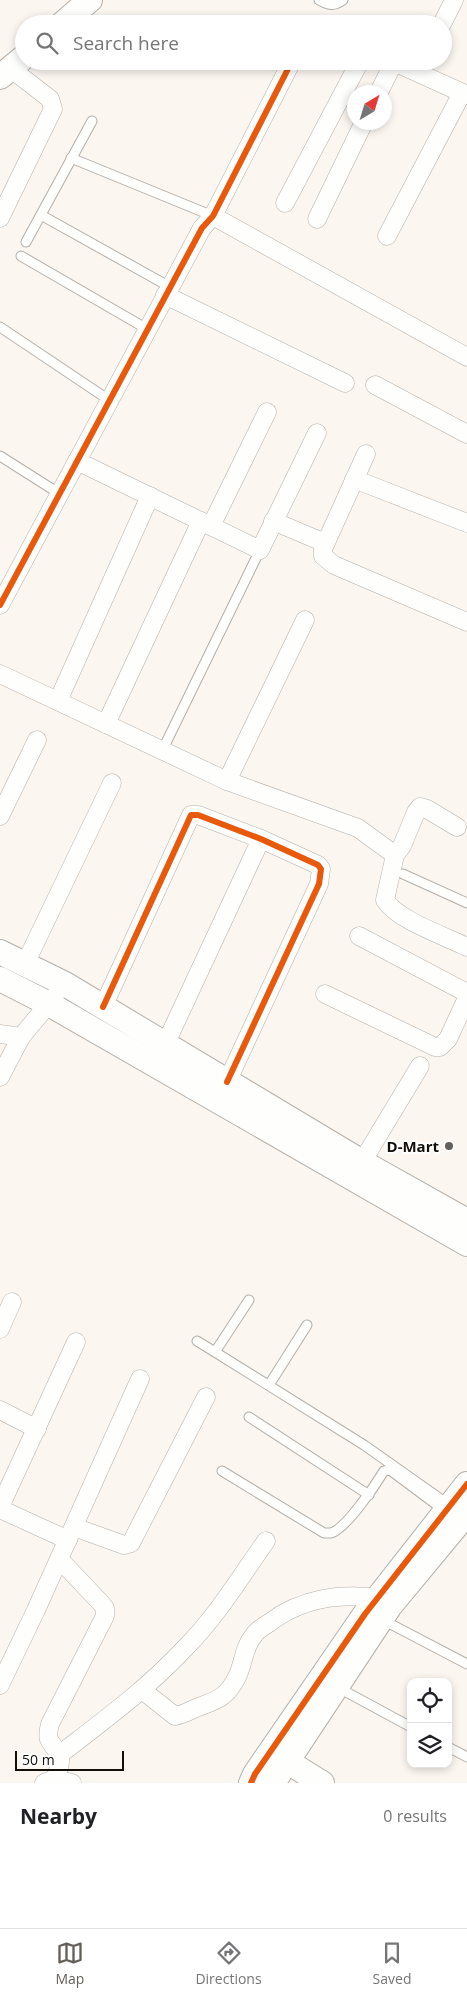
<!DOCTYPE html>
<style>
body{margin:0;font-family:"Open Sans",sans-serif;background:#f6f6f6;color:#202124}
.controls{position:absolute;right:15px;bottom:15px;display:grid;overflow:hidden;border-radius:10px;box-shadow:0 2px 8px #0003}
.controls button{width:45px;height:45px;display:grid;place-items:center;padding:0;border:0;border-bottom:1px solid #e0e0e0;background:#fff;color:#202124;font:25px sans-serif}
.compass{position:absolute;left:347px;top:85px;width:45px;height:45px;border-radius:50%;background:#fff;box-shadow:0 2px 8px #0003;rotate:38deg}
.scale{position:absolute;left:15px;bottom:12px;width:109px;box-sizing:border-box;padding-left:5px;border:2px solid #120e08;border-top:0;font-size:14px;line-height:18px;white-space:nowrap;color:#120e08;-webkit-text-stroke:4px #fff;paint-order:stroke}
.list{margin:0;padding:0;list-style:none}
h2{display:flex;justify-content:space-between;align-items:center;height:65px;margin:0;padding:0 20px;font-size:21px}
h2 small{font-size:16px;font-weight:400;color:#757577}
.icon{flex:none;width:28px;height:28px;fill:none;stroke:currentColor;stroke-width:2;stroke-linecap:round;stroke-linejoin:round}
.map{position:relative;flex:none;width:467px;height:1783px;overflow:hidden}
.search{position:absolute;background:#fff;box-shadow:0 2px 8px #0003;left:15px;right:15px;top:15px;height:55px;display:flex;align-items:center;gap:12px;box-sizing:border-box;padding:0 18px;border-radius:28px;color:#757577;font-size:19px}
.sheet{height:145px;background:#fff}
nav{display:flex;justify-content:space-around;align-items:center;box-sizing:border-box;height:70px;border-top:1px solid #e0e0e0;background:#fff;font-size:14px;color:#757577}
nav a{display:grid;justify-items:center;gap:2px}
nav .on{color:#645f59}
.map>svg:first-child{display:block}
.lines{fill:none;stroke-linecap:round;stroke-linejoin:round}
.lane-casing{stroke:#b4afa9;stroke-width:11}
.street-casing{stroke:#b4afa9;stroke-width:19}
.secondary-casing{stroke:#b4afa9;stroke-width:26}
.lane{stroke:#fefefd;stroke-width:9}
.street{stroke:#fefefd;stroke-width:18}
.secondary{stroke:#fefefd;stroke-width:24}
.cycleway-casing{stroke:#fff;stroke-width:9}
.cycleway{stroke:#e8590c;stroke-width:6}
.poi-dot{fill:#645f59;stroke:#fff;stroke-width:2}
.labels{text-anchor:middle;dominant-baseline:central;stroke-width:4;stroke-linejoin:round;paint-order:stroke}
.poi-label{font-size:15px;font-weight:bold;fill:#120e08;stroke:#fff;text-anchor:end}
</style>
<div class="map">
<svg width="467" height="1783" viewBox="0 0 467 1783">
<rect width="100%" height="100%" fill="#fbf6f0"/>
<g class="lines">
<g class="lane-casing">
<g id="lane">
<path d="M319 0C328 5 334 7 343 0"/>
<path d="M71 158 213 216"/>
<path d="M41 215 170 287"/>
<path d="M26 242 92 121"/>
<path d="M21 256 147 329"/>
<path d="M0 327 109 400"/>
<path d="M0 456 60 494"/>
<path d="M162 751 260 550"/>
<path d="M403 874 467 903"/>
<path d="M197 1341 215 1352 249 1300"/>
<path d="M215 1352 364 1445 449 1505"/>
<path d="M269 1385 307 1325"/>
<path d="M249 1417 369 1495"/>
<path d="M222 1471 324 1533C326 1533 329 1533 331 1533 346 1529 376 1484 384 1471L390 1470 445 1511"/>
<path d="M381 1619 467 1664"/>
<path d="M337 1687 411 1727"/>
<path d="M448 1747 467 1757"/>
</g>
</g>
<g class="street-casing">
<g id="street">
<path d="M442 24 454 0"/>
<path d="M392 61 467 95"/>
<path d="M379 92 394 62"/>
<path d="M285 203 360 61"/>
<path d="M213 216 467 357"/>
<path d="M0 218 53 109 50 99 10 68"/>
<path d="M317 219 364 122"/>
<path d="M387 236 462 93"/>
<path d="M165 295 345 383"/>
<path d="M375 385 467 434"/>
<path d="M366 454 323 549V556L334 565 467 622"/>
<path d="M77 461 260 550 317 433"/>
<path d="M354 479 467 523"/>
<path d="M273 521 325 543"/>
<path d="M211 526 267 412"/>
<path d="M0 605 202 228 213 216 292 61"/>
<path d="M0 674 227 781 358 828 395 855 385 900C397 920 445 936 467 947"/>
<path d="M58 701 150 496"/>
<path d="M106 724 201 521"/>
<path d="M227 781 305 620"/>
<path d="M0 816 37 740"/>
<path d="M395 855 402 846 416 812 420 807 427 809 457 827"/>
<path d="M359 936 467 993"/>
<path d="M25 964 112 783"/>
<path d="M325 994 435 1047H440L448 1039 467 998"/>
<path d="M103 1007 191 815H198L261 839 318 865 321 869 319 884 227 1082"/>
<path d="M0 1034 21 1037"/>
<path d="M165 1045 261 839"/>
<path d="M0 1077 21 1037 55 996"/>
<path d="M362 1162 420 1066"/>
<path d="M0 1329 12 1302"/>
<path d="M0 1410 37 1429"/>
<path d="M0 1507 76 1342"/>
<path d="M0 1509 68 1540"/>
<path d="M74 1527 124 1545 131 1543 206 1397"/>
<path d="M0 1685 36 1610 140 1379"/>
<path d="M142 1690 175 1716C182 1715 189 1711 196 1708 216 1700 226 1699 237 1677 244 1663 243 1648 254 1635 257 1630 264 1626 269 1623 300 1599 339 1593 377 1598"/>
<path d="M59 1755C103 1721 148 1688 186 1647 217 1616 241 1576 266 1541"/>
<path d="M55 1779C58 1771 62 1762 59 1755 52 1740 45 1744 50 1724L105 1616V1608L100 1602 59 1559"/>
<path d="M44 1783 55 1779 72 1783"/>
</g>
</g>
<g class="secondary-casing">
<g id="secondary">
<path d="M62 24 90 0"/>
<path d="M0 77 24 57"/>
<path d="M0 952 65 984 362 1162 467 1221"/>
<path d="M0 979 49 1004 467 1244"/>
<path d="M275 1754 322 1783"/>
<path d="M251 1783 255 1774 365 1614 467 1484"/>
<path d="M273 1783 390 1606 467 1513"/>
</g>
</g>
<use href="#lane" class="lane"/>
<use href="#street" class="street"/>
<use href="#secondary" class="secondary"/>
<g class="cycleway-casing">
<g id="cycleway">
<path d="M0 605 202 228 213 216 292 61"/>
<path d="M103 1007 191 815H198L261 839 318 865 321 869 319 884 227 1082"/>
<path d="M251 1783 255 1774 365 1614 467 1484"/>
</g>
</g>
<use href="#cycleway" class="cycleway"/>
</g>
<circle class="poi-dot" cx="449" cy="1146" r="5"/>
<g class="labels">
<g class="poi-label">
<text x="439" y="1146">D-Mart</text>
</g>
</g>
</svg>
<div class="controls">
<button><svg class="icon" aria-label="locate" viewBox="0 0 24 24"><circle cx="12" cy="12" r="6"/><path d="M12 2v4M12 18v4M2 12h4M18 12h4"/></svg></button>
<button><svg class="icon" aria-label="layers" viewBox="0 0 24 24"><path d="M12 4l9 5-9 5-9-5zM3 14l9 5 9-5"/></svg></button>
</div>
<svg class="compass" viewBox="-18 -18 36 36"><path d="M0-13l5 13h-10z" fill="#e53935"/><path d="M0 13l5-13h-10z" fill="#757577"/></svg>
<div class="scale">50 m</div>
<div class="search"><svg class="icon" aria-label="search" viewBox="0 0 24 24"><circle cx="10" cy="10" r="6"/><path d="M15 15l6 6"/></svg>Search here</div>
</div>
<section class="sheet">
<h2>Nearby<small>0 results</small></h2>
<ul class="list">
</ul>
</section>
<nav>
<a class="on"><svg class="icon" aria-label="map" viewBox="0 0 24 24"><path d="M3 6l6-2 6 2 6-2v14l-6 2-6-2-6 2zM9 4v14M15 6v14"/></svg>Map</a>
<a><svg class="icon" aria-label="directions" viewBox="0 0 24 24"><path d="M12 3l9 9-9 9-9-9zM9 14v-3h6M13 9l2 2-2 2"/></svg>Directions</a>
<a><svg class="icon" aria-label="saved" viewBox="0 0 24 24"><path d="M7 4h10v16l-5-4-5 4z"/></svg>Saved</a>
</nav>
